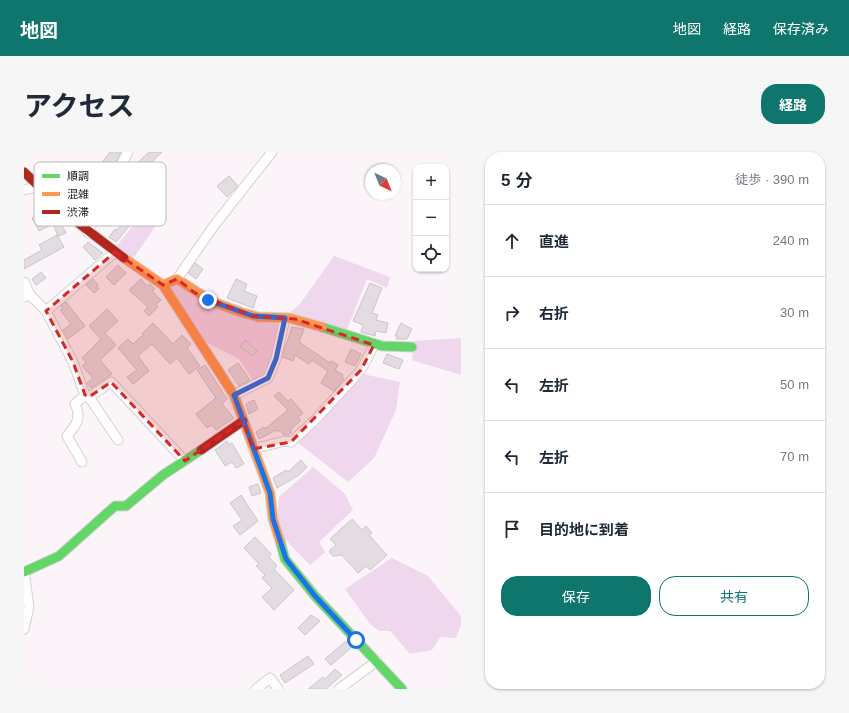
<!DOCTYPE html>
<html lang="ja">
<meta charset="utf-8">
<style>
body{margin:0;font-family:Arial,"Noto Sans JP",sans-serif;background:#f6f6f7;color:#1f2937}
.controls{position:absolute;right:12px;top:12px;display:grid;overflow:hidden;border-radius:8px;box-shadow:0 1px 3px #0004}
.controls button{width:36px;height:36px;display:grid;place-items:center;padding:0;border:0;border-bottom:1px solid #e0e1e3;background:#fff;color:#1f2937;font:20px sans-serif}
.compass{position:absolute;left:341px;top:12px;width:36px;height:36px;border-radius:50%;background:#fff;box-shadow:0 1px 3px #0004;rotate:137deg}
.stop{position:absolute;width:12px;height:12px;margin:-9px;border:3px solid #1a73e8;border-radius:50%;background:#fff}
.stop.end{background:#1a73e8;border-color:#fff;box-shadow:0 1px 4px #0008}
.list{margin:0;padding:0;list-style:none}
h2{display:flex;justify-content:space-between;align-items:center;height:52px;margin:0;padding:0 16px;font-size:17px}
h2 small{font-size:13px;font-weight:400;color:#747a83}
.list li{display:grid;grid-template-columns:26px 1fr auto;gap:12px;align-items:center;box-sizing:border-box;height:72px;padding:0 16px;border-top:1px solid #e0e1e3}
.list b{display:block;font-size:15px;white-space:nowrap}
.list em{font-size:13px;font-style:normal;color:#747a83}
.actions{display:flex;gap:8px;padding:12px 16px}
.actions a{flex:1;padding:9px 0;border:1px solid #0f766e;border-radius:16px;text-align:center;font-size:14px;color:#0f766e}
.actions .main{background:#0f766e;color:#fff}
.icon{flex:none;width:22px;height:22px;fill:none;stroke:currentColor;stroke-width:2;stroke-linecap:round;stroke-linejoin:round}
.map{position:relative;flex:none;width:437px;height:537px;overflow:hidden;border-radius:16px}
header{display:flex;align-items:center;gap:24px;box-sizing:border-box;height:56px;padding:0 20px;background:#0f766e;color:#fff}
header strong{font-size:19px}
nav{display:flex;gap:22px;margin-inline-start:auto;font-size:14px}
.intro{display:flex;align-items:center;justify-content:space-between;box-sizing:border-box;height:96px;padding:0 24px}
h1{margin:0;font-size:28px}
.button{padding:10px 18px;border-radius:16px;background:#0f766e;color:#fff;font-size:14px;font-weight:700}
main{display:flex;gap:24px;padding:0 24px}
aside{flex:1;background:#fff;border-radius:16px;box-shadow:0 1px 3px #0004}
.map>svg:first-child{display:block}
.green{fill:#efd7ed}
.building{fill:#e3dde2;stroke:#cbc5ca}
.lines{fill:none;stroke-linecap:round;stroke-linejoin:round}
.street-casing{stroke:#d7d1d6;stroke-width:11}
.fast-casing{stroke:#d7d1d6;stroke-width:11}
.slow-casing{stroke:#d7d1d6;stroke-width:11}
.jam-casing{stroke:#d7d1d6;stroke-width:11}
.street{stroke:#fefefe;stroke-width:9}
.fast{stroke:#63d668;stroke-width:9}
.slow{stroke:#ff974d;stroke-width:9}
.jam{stroke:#b3261e;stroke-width:9}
.route{stroke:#1a73e8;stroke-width:5}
.marked{fill:#d62828;fill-opacity:0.2;stroke:#d62828;stroke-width:3;stroke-dasharray:8 5;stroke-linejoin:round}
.key{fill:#fff;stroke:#bbb9bb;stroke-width:1}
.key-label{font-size:11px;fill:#1b151b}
</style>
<header>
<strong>地図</strong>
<nav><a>地図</a><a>経路</a><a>保存済み</a></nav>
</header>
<div class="intro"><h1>アクセス</h1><a class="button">経路</a></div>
<main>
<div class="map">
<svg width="437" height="537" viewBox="0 0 437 537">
<rect width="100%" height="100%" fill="#fbf5fa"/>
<g class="green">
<path d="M121 58 135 69 109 107 92 95Z"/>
<path d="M310 104 366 125 363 136 343 127 322 180 266 161 276 152Z"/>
<path d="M154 132 255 172C251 193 249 218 230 230L215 207 179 189 145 140 148 134Z"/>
<path d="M437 186V223L388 208 390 189Z"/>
<path d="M339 222 376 230 372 258 350 306 324 330 273 290Z"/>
<path d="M289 315 321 342 329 358 295 390 301 400 286 413 259 385 253 371 255 345Z"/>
<path d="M368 406 404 424 437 464V473L432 486 416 485 408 498 386 502 366 479H355L346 472 321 437Z"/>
</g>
<g class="building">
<path d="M86 0H97L86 20 76 13Z"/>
<path d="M125 0H138L115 23 108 16Z"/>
<path d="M205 24 214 34 203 45 193 34Z"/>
<path d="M111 56 117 60 92 90 85 85 91 77 93 78Z"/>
<path d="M22 57 24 62 28 60 34 66 42 81 34 84 29 72 15 79 8 66Z"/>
<path d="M33 83 40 95 0 117V108L18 98 15 93Z"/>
<path d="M64 90 79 101 71 108 59 95Z"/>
<path d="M171 111 179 117 172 127 164 121Z"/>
<path d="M94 113 102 121 90 133 82 125Z"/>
<path d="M17 120 22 126 12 133 8 127Z"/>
<path d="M69 127 74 133 73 134 75 137 70 141 62 133Z"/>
<path d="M117 127 123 134 126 132 131 137 128 139 137 148 132 152 134 155 125 164 120 159 124 155 105 138Z"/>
<path d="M212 127 223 132 220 139 233 144 229 156 203 146Z"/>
<path d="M346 131 358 136 348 161 354 163 352 168 364 171 362 181 352 179 351 184 337 180 339 173 329 169Z"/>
<path d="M42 150 61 174 44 187 39 178 47 172 36 158 39 157 37 154Z"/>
<path d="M83 157 94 169 81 181 92 193 76 208 88 222 67 236 63 231 69 226 58 214 62 210 58 206 77 187 65 174Z"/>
<path d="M129 171 149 192 158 183 167 192 163 196 176 214 165 222 153 206 146 212 128 192 114 204 125 219 109 232 103 225 113 218 94 196 104 187 109 192 119 183 118 182Z"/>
<path d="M377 171 388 177 383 187H372L374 184H371Z"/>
<path d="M268 175 280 177 275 190 306 211 307 209 314 213 311 218 319 223 318 225 320 227 310 239 297 231 304 219 288 208 285 212 271 203 269 209 258 205Z"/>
<path d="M221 188 233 199 229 204 216 195Z"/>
<path d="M327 197 337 202 331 214 321 210Z"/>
<path d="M363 202 379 208 375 217 359 211Z"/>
<path d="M214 211 226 228 215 234 204 218Z"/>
<path d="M181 213 203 247 198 252 210 266 192 278 188 273 183 276 172 262 192 246 173 218Z"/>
<path d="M255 240 264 249 267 247 279 261 274 265 277 268 266 278 268 280 264 283H260L256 278 254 280 252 278 235 287 232 280 240 275 241 277 264 258 250 244Z"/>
<path d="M230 248 234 257 225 262 222 252Z"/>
<path d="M203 289 205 293 208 291 220 312 212 316 208 310 201 314 191 298Z"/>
<path d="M277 308 283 315 275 323 253 336 249 326 262 318 264 320Z"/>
<path d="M234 332 237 341 228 344 225 335Z"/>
<path d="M217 343 234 369 216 383 209 374 218 368 206 351Z"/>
<path d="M328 367 338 378 342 374 348 381 345 383 363 403 346 418 342 414 334 421 318 403 309 404 306 401V398L312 393 306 387Z"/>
<path d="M231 385 247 402 245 405 253 414 250 417 270 438 250 458 238 445 248 436 238 426 241 423 232 414 235 412 220 396Z"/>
<path d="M287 463 296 469 281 483 274 476Z"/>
<path d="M322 489 328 495 307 513 301 507Z"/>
<path d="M284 504 290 512 261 531 256 523Z"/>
<path d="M311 517 318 523 302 537H284L299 525 301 527Z"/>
</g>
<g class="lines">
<g class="street-casing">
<g id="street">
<path d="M0 38 12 35"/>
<path d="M64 81 80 44 104 0"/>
<path d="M153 127 189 75 248 0"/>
<path d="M0 130 6 143"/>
<path d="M0 145 6 143 22 159 91 100"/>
<path d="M22 159 49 210 61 243 65 245 87 230 161 309"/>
<path d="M210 243 244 226 252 207 261 166"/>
<path d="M65 245 94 288"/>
<path d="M229 297 261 289 267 290 291 268 337 218 350 193"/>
<path d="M58 310 43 284C52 273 58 266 51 252L61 243"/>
<path d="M0 419 5 455 0 477"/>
<path d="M232 537 246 526 254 537"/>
<path d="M315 537 353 509"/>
</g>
</g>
<g class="fast-casing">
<g id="fast">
<path d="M298 175 358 194 388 195"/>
<path d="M256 389 261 407 291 444 378 537"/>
<path d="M0 420 35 404 91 354H102L139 323 177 298"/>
</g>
</g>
<g class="slow-casing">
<g id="slow">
<path d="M100 106 139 133 210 243 246 341 249 367 256 389"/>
<path d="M139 133 153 127 189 150 219 161 234 165 266 166 298 175"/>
</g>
</g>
<g class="jam-casing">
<g id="jam">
<path d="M0 20 45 64 100 106"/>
<path d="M177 298 219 269"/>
</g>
</g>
<use href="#street" class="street"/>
<use href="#fast" class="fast"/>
<use href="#slow" class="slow"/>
<use href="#jam" class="jam"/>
</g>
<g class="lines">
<path class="route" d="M184 148 229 164 261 166 252 207 244 226 210 243 246 341 249 367 262 407 291 444 332 488"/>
</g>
<path class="marked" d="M91 100 139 133 153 127 171 141 229 164 271 167 350 193 337 218 267 290 229 297 219 269 161 309 87 230 65 245 61 243 49 210 22 159Z"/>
<rect x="10" y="10" width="132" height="64" rx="6" class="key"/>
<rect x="18" y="22" width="18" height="4" fill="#63d668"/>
<rect x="18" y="40" width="18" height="4" fill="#ff974d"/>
<rect x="18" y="58" width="18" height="4" fill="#b3261e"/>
<g class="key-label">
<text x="43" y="28">順調</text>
<text x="43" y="46">混雑</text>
<text x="43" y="64">渋滞</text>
</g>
</svg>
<div class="controls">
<button>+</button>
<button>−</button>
<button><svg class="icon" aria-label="locate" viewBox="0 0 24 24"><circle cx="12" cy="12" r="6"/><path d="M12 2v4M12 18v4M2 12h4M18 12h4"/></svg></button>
</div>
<svg class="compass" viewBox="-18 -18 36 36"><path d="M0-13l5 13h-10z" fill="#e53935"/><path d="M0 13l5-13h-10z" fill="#747a83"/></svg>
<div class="stop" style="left:332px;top:488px"></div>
<div class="stop end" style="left:184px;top:148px"></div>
</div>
<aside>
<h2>5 分<small>徒歩 · 390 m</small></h2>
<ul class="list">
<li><svg class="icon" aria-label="ahead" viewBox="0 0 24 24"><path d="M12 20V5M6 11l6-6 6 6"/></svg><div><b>直進</b></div><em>240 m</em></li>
<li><svg class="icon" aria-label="right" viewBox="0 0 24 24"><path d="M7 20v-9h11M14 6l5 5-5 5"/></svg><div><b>右折</b></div><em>30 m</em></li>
<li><svg class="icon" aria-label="left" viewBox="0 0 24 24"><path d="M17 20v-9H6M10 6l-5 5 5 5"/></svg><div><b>左折</b></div><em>50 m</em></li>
<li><svg class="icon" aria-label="left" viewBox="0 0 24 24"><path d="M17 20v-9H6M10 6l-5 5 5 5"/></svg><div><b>左折</b></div><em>70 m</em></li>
<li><svg class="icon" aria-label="arrive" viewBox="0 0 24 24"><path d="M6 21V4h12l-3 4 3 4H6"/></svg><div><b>目的地に到着</b></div></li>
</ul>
<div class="actions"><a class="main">保存</a><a>共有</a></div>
</aside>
</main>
